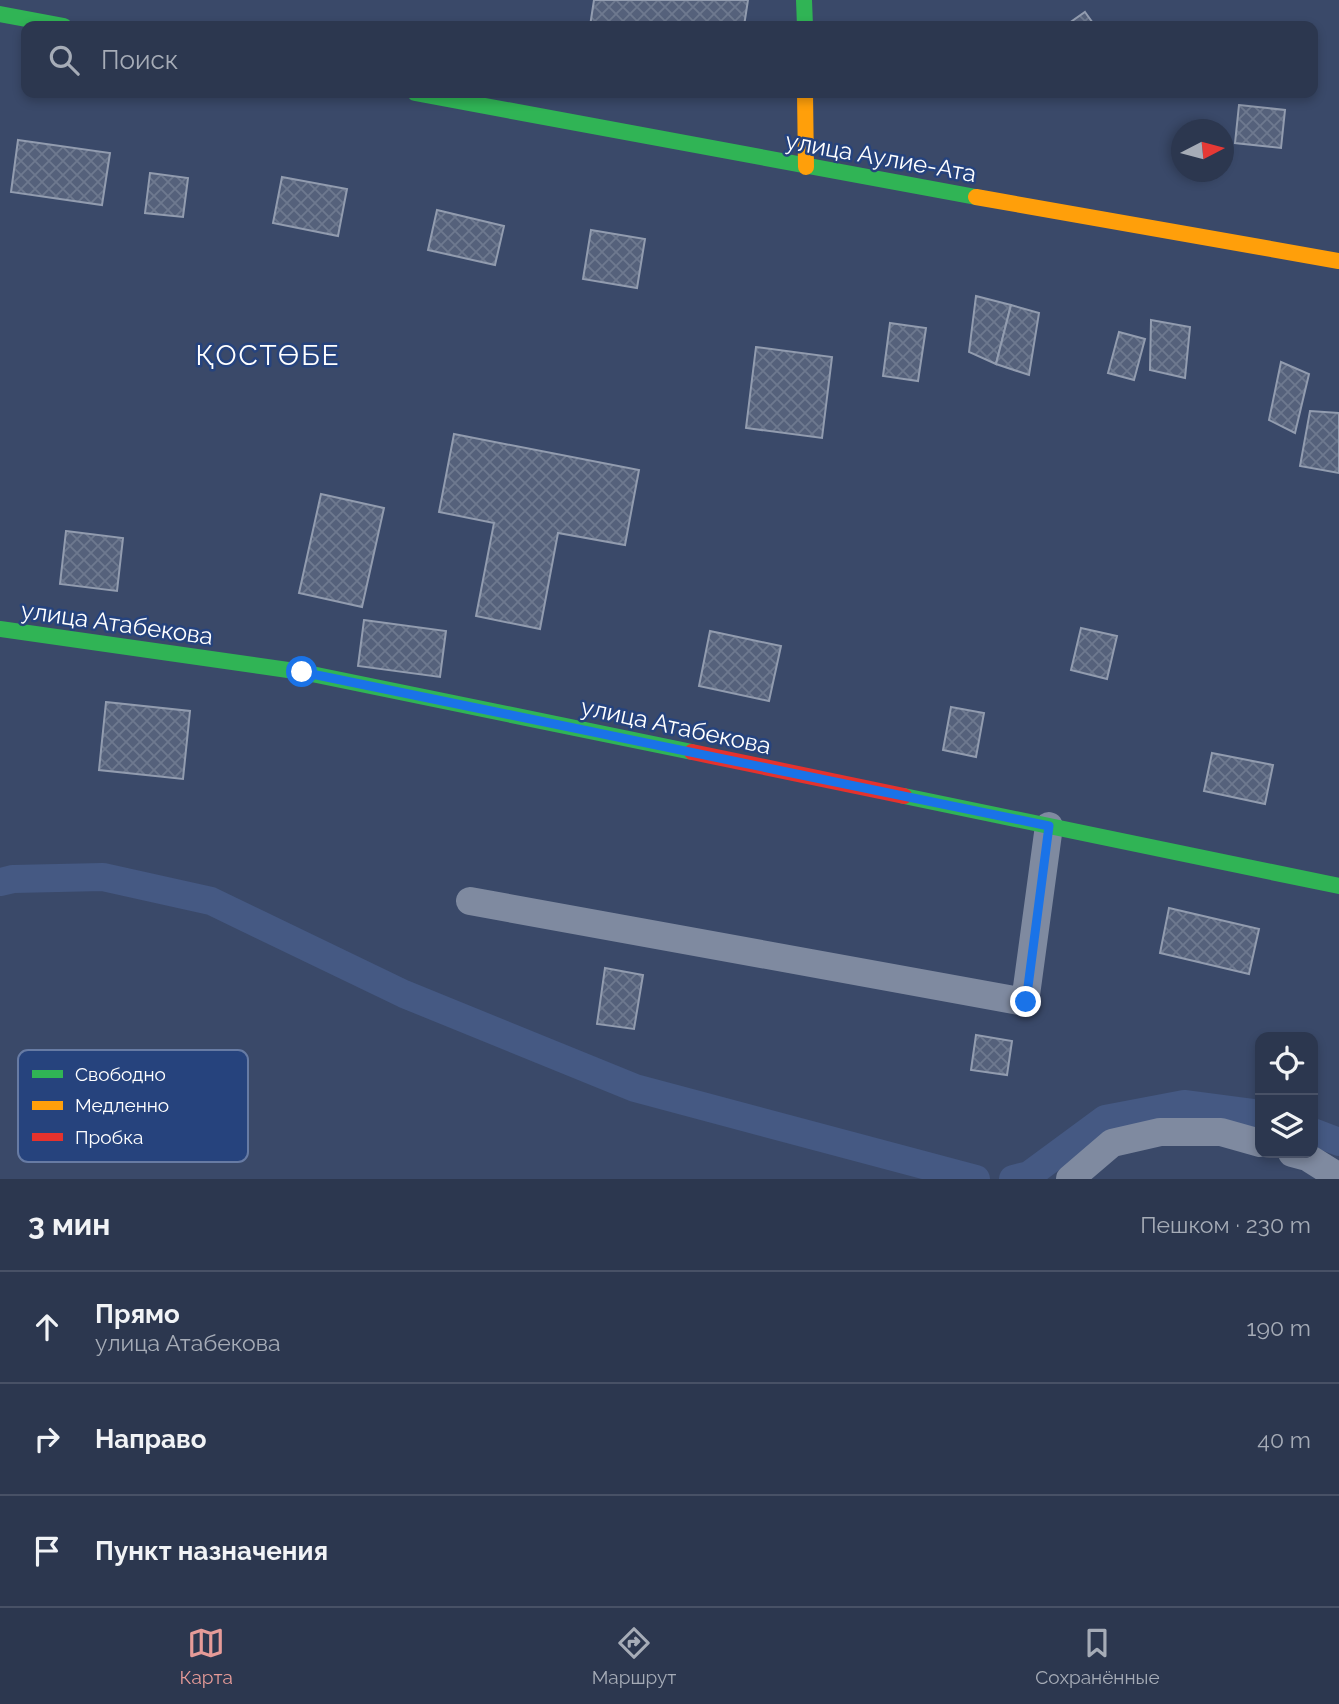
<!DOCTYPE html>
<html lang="ru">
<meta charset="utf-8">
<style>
body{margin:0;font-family:Raleway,sans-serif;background:#343f56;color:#f1f3f6}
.controls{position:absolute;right:21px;bottom:21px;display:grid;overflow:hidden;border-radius:14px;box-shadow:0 4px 10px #0003}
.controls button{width:63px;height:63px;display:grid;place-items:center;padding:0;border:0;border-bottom:2px solid #485166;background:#2c374f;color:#f1f3f6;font:35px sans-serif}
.compass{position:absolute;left:1171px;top:119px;width:63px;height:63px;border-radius:50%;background:#2c374f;box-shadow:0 4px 10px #0003;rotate:84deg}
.stop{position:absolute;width:21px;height:21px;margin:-16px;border:5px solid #1a73e8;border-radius:50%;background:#fff}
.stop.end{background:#1a73e8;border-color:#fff;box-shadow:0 2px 7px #0008}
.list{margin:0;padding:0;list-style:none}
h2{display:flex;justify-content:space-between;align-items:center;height:91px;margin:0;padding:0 28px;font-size:30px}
h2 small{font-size:23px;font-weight:400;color:#a6acb7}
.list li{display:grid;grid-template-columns:46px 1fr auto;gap:21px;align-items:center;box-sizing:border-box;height:112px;padding:0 28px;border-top:2px solid #485166}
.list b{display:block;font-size:26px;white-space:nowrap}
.list p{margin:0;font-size:23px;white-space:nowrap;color:#a6acb7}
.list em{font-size:23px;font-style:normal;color:#a6acb7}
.icon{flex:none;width:38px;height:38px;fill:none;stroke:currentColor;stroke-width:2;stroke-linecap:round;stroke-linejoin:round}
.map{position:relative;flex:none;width:1339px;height:1179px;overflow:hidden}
.search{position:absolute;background:#2c374f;box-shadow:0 4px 10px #0003;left:21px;right:21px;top:21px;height:77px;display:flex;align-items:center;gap:18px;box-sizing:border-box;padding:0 24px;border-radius:14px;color:#a6acb7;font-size:26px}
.sheet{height:427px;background:#2c374f}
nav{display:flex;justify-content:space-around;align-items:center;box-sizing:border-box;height:98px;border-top:2px solid #485166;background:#2c374f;font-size:19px;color:#a6acb7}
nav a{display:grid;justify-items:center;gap:4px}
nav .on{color:#e69b98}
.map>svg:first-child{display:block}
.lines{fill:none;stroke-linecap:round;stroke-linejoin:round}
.canal{stroke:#455983;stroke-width:28}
.building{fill:url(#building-cross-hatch);stroke:#929caf;stroke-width:2}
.street{stroke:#7f8aa0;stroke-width:28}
.fast{stroke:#30b455;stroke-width:16}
.slow{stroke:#ff9f0a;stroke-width:16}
.jam{stroke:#e5322d;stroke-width:16}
.route{stroke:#1a73e8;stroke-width:9}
.labels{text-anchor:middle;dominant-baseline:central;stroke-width:5;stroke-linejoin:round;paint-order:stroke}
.street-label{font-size:24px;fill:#fff;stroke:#26437d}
.quarter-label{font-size:28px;letter-spacing:2px;fill:#fff;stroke:#26437d}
.key{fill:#26437d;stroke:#677ba4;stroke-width:2}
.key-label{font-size:19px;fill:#fff}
</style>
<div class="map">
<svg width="1339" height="1179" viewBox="0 0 1339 1179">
<defs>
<pattern id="building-cross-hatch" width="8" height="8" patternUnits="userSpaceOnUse" patternTransform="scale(1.75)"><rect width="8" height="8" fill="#55617b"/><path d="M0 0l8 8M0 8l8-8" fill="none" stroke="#6e798f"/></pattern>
</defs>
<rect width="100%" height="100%" fill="#3a4969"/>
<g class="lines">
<g class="canal">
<path d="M0 882 13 879 103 877 211 901 404 994 635 1088 976 1179"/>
<path d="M1313 1132 1339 1142"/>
<path d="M1013 1179 1029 1175 1105 1119 1184 1104 1260 1114"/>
</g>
</g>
<g class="building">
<path d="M594 0H748L744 26H590Z"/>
<path d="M1085 12 1095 26H1065Z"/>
<path d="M907 93H968V97L907 96Z"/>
<path d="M1239 105 1285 110 1281 148 1235 143Z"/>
<path d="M18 140 110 153 102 205 11 192Z"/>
<path d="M150 173 188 178 183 217 145 213Z"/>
<path d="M282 177 347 189 338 236 273 223Z"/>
<path d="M437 210 504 226 495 265 428 250Z"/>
<path d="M591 230 645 239 637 288 583 279Z"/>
<path d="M976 296 1011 305 996 364 969 352Z"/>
<path d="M1011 305 1039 313 1029 375 996 364Z"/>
<path d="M1151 320 1190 327 1185 378 1150 370Z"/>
<path d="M890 323 926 328 918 381 883 376Z"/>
<path d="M1119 332 1145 339 1134 380 1108 373Z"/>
<path d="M756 347 832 357 822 438 746 428Z"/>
<path d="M1281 362 1309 374 1295 433 1269 420Z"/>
<path d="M1310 411 1339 413V473L1300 466Z"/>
<path d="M454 434 639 470 625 545 558 533 540 629 476 616 494 523 439 512Z"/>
<path d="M321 494 384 508 362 607 299 593Z"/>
<path d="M66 531 123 538 117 591 60 584Z"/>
<path d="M364 620 446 631 440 677 358 666Z"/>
<path d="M1081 628 1117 636 1107 679 1071 670Z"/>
<path d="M710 631 781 646 769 701 699 686Z"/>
<path d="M106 702 190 711 183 779 99 770Z"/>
<path d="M951 707 984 713 976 757 943 750Z"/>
<path d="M1212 753 1273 765 1265 804 1204 791Z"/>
<path d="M1169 908 1259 929 1249 974 1160 953Z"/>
<path d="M605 968 643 975 634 1029 597 1024Z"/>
<path d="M976 1035 1012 1041 1007 1075 971 1070Z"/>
</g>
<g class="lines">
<g class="street">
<path d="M470 901 1025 1002 1049 826"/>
<path d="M1292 1153 1307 1157 1339 1177"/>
<path d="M1070 1179 1112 1143 1160 1132H1221L1260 1143"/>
</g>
<g class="fast">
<path d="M804 0 805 26"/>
<path d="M0 14 64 26"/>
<path d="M415 93 976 197"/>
<path d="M0 629 302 672 692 752"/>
<path d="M904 796 1339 886"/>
</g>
<g class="slow">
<path d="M805 93 806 167"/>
<path d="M976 197 1339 261"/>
</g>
<path class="jam" d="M692 752 904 796"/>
</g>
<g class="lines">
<path class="route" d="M302 672 1049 826 1026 1002"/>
</g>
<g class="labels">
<g class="street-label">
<text transform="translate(881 157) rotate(10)">улица Аулие-Ата</text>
<text transform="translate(117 623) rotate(8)">улица Атабекова</text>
<text transform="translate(676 726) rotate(12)">улица Атабекова</text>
</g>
<g class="quarter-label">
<text x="268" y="355">ҚОСТӨБЕ</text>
</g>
</g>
<rect x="18" y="1050" width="230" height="112" rx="10" class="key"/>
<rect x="32" y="1070" width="31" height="8" fill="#30b455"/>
<rect x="32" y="1101" width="31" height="9" fill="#ff9f0a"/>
<rect x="32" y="1133" width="31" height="8" fill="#e5322d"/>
<g class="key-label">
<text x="75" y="1081">Свободно</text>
<text x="75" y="1112">Медленно</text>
<text x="75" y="1144">Пробка</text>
</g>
</svg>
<div class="controls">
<button><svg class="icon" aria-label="locate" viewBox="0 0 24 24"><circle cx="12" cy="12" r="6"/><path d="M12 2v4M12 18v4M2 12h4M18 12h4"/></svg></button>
<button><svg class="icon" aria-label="layers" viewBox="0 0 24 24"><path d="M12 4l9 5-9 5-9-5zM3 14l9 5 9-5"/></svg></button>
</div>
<svg class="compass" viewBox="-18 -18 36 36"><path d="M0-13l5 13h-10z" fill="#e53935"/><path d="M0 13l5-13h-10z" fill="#a6acb7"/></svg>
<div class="stop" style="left:302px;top:672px"></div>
<div class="stop end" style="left:1026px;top:1002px"></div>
<div class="search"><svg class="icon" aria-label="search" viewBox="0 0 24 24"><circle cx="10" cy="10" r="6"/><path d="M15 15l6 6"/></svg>Поиск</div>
</div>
<section class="sheet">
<h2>3 мин<small>Пешком · 230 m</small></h2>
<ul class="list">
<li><svg class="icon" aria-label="ahead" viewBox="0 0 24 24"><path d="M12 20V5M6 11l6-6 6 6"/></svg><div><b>Прямо</b><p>улица Атабекова</p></div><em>190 m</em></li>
<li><svg class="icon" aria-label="right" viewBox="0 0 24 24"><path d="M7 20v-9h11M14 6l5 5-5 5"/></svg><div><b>Направо</b></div><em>40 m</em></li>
<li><svg class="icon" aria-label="arrive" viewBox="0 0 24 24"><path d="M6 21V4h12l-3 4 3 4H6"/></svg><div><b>Пункт назначения</b></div></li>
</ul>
</section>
<nav>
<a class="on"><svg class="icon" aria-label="map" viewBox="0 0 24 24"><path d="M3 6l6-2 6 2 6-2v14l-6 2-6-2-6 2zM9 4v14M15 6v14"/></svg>Карта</a>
<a><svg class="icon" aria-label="directions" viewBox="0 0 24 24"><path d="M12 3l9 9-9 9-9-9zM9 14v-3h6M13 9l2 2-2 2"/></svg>Маршрут</a>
<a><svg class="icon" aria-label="saved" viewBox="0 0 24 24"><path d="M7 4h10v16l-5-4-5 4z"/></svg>Сохранённые</a>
</nav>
